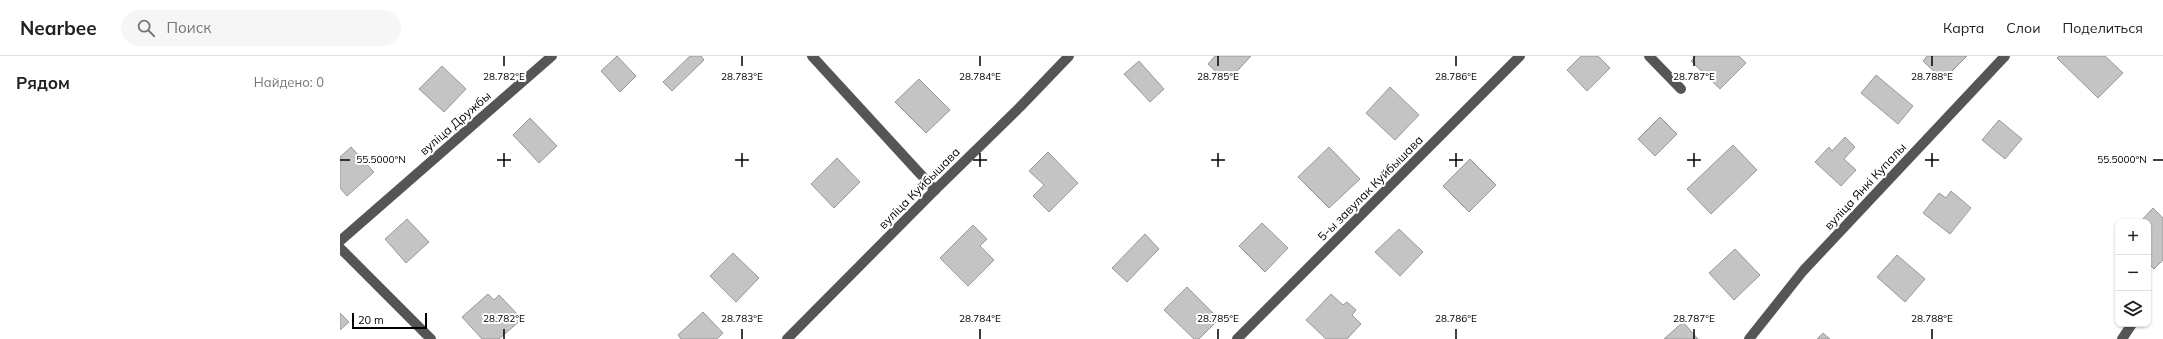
<!DOCTYPE html>
<html lang="ru">
<meta charset="utf-8">
<style>
body{margin:0;font-family:Mulish,sans-serif;background:#f6f6f6;color:#202124}
.controls{position:absolute;right:12px;bottom:12px;display:grid;overflow:hidden;border-radius:8px;box-shadow:0 1px 3px #0004}
.controls button{width:36px;height:36px;display:grid;place-items:center;padding:0;border:0;border-bottom:1px solid #e0e0e0;background:#fff;color:#202124;font:20px sans-serif}
.scale{position:absolute;left:12px;bottom:10px;width:75px;box-sizing:border-box;padding-left:4px;border:2px solid #000;border-top:0;font-size:11px;line-height:14px;white-space:nowrap;color:#000;-webkit-text-stroke:3px #fff;paint-order:stroke}
.list{margin:0;padding:0;list-style:none}
h2{display:flex;justify-content:space-between;align-items:center;height:52px;margin:0;padding:0 16px;font-size:17px}
h2 small{font-size:13px;font-weight:400;color:#757577}
.icon{flex:none;width:22px;height:22px;fill:none;stroke:currentColor;stroke-width:2;stroke-linecap:round;stroke-linejoin:round}
.map{position:relative;flex:none;width:1823px;height:283px;overflow:hidden}
header{display:flex;align-items:center;gap:24px;box-sizing:border-box;height:56px;padding:0 20px;background:#fff;border-bottom:1px solid #e0e0e0}
header strong{font-size:19px}
nav{display:flex;gap:22px;margin-inline-start:auto;font-size:14px}
.search{width:280px;height:36px;background:#f6f6f6;display:flex;align-items:center;gap:10px;box-sizing:border-box;padding:0 14px;border-radius:22px;color:#757577;font-size:15px}
main{display:flex}
aside{flex:1;background:#fff}
.map>svg:first-child{display:block}
.building{fill:#c4c4c4;stroke:#999}
.lines{fill:none;stroke-linecap:round;stroke-linejoin:round}
.minor{stroke:#555;stroke-width:10}
.ticks{fill:none;stroke:#000;stroke-width:1.5}
.labels{text-anchor:middle;dominant-baseline:central;stroke-width:4;stroke-linejoin:round;paint-order:stroke}
.street-label{font-size:12px;fill:#000;stroke:#fff}
.ticks-label{font-size:10px;text-anchor:middle;fill:#000;stroke:#fff;stroke-width:4;stroke-linejoin:round;paint-order:stroke}
</style>
<header>
<strong>Nearbee</strong>
<div class="search"><svg class="icon" aria-label="search" viewBox="0 0 24 24"><circle cx="10" cy="10" r="6"/><path d="M15 15l6 6"/></svg>Поиск</div>
<nav><a>Карта</a><a>Слои</a><a>Поделиться</a></nav>
</header>
<main>
<aside>
<h2>Рядом<small>Найдено: 0</small></h2>
<ul class="list">
</ul>
</aside>
<div class="map">
<svg width="1823" height="283" viewBox="0 0 1823 283">
<rect width="100%" height="100%" fill="#fff"/>
<g class="building">
<path d="M277 0 296 20 280 36 261 15Z"/>
<path d="M350 0H361L364 4 332 35 323 26Z"/>
<path d="M875 0H911L887 26 868 8Z"/>
<path d="M1241 0H1258L1270 12 1247 35 1227 14Z"/>
<path d="M1356 0H1399L1406 7 1380 33 1351 5Z"/>
<path d="M1587 0H1627L1603 24 1583 5Z"/>
<path d="M1719 0H1765L1783 17 1758 42 1717 2Z"/>
<path d="M799 5 824 33 810 46 784 18Z"/>
<path d="M102 10 126 33 104 56 79 33Z"/>
<path d="M1536 19 1573 50 1558 68 1521 37Z"/>
<path d="M579 23 610 54 586 77 555 46Z"/>
<path d="M1050 31 1079 59 1055 84 1026 57Z"/>
<path d="M1320 61 1337 78 1315 100 1298 83Z"/>
<path d="M190 62 217 90 199 107 173 79Z"/>
<path d="M1659 64 1682 83 1665 103 1642 84Z"/>
<path d="M1505 81 1515 91 1504 103 1516 114 1501 130 1475 106 1489 91 1492 95Z"/>
<path d="M1393 89 1417 114 1371 158 1347 133Z"/>
<path d="M11 91 34 116 7 140 0 132V101Z"/>
<path d="M989 91 1020 123 989 152 958 121Z"/>
<path d="M708 96 738 127 709 156 693 140 704 129 689 115Z"/>
<path d="M497 102 520 126 494 152 471 128Z"/>
<path d="M1130 103 1156 129 1129 156 1103 130Z"/>
<path d="M1611 135 1631 152 1610 178 1583 157 1599 137 1606 142Z"/>
<path d="M1813 152 1823 162V204L1814 213 1808 207V166H1800Z"/>
<path d="M67 163 89 186 66 207 45 183Z"/>
<path d="M922 167 948 192 925 216 899 190Z"/>
<path d="M633 169 647 183 640 190 654 204 628 230 600 202Z"/>
<path d="M1059 173 1083 196 1060 220 1035 196Z"/>
<path d="M805 178 819 193 787 226 772 212Z"/>
<path d="M1395 193 1420 219 1394 244 1369 217Z"/>
<path d="M393 197 419 222 396 246 370 220Z"/>
<path d="M1557 199 1585 223 1565 246 1537 221Z"/>
<path d="M847 231 879 263 859 283H854L824 254Z"/>
<path d="M148 238 154 244 159 239 182 263 159 283H142L122 261Z"/>
<path d="M991 238 1003 249 1007 246 1016 254 1012 259 1021 268 1007 283H986L966 264Z"/>
<path d="M363 256 383 277 377 283H341L338 279Z"/>
<path d="M0 257 9 266 0 274Z"/>
<path d="M1343 266 1358 283H1324Z"/>
<path d="M1483 277 1490 283H1477Z"/>
</g>
<g class="lines">
<g class="minor">
<path d="M472 0 595 134"/>
<path d="M1309 0 1341 33"/>
<path d="M0 185 212 0"/>
<path d="M0 192 91 283"/>
<path d="M447 283 595 134 680 51 729 0"/>
<path d="M897 283 1180 0"/>
<path d="M1409 283 1463 215 1665 0"/>
<path d="M1782 283 1792 268"/>
</g>
</g>
<path class="ticks" d="M164 0V10M402 0V10M640 0V10M878 0V10M1116 0V10M1354 0V10M1592 0V10M164 97V111M402 97V111M640 97V111M878 97V111M1116 97V111M1354 97V111M1592 97V111M0 104H10M157 104H171M395 104H409M633 104H647M871 104H885M1109 104H1123M1347 104H1361M1585 104H1599M1813 104H1823M164 273V283M402 273V283M640 273V283M878 273V283M1116 273V283M1354 273V283M1592 273V283"/>
<g class="labels">
<g class="street-label">
<text transform="translate(115 67) rotate(-41)">вуліца Дружбы</text>
<text transform="translate(1525 130) rotate(-47)">вуліца Янкі Купалы</text>
<text transform="translate(579 132) rotate(-45)">вуліца Куйбышава</text>
<text transform="translate(1030 132) rotate(-45)">5-ы завулак Куйбышава</text>
</g>
</g>
<g class="ticks-label">
<text x="164" y="24">28.782°E</text>
<text x="402" y="24">28.783°E</text>
<text x="640" y="24">28.784°E</text>
<text x="878" y="24">28.785°E</text>
<text x="1116" y="24">28.786°E</text>
<text x="1354" y="24">28.787°E</text>
<text x="1592" y="24">28.788°E</text>
<text x="41" y="107">55.5000°N</text>
<text x="1782" y="107">55.5000°N</text>
<text x="164" y="266">28.782°E</text>
<text x="402" y="266">28.783°E</text>
<text x="640" y="266">28.784°E</text>
<text x="878" y="266">28.785°E</text>
<text x="1116" y="266">28.786°E</text>
<text x="1354" y="266">28.787°E</text>
<text x="1592" y="266">28.788°E</text>
</g>
</svg>
<div class="controls">
<button>+</button>
<button>−</button>
<button><svg class="icon" aria-label="layers" viewBox="0 0 24 24"><path d="M12 4l9 5-9 5-9-5zM3 14l9 5 9-5"/></svg></button>
</div>
<div class="scale">20 m</div>
</div>
</main>
